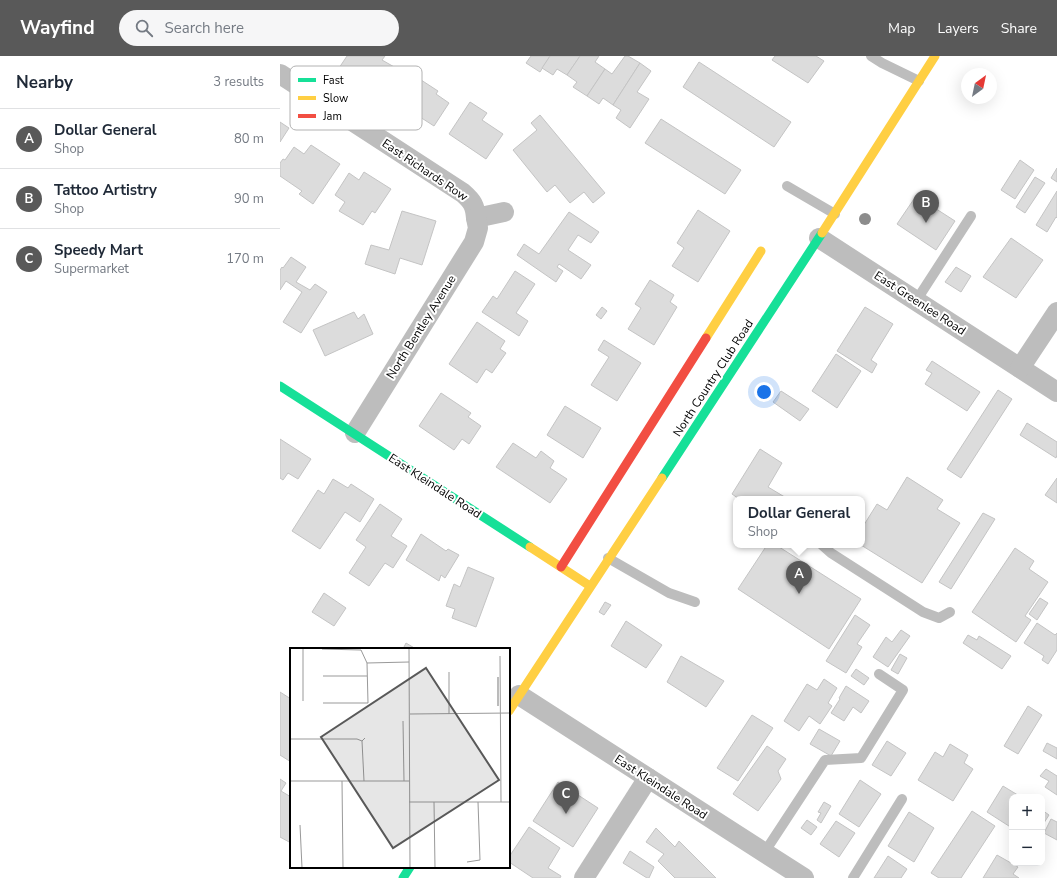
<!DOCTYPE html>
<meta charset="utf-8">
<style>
body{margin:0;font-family:"Nunito Sans",sans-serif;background:#f6f6f7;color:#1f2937}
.controls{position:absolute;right:12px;bottom:12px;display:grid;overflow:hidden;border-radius:8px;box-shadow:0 4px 16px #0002}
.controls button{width:36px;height:36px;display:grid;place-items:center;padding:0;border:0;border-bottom:1px solid #e0e1e3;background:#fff;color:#1f2937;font:20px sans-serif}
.compass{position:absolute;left:681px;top:12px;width:36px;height:36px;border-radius:50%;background:#fff;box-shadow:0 4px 16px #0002;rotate:33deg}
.you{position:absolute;left:484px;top:336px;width:14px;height:14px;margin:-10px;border:3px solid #fff;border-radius:50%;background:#1a73e8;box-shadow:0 0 0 6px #1a73e833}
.badge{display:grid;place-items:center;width:26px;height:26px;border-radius:50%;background:#595959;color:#fff;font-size:13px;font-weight:700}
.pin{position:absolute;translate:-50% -33px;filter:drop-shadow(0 1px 2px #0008)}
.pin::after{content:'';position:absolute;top:21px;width:14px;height:12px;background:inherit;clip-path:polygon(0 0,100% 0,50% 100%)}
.popup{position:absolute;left:453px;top:440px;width:132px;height:52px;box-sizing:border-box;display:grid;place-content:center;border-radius:8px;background:#fff;filter:drop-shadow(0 1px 3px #0005);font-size:13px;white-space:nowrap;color:#747a83}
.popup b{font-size:15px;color:#1f2937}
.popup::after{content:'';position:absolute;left:50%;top:100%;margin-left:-8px;border:8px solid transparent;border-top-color:#fff}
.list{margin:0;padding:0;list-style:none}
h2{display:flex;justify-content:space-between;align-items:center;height:52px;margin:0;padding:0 16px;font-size:17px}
h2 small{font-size:13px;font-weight:400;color:#747a83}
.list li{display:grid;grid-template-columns:26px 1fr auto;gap:12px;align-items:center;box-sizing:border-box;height:60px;padding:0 16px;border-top:1px solid #e0e1e3}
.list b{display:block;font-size:15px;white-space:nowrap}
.list p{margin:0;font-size:13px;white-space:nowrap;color:#747a83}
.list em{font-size:13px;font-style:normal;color:#747a83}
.icon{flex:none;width:22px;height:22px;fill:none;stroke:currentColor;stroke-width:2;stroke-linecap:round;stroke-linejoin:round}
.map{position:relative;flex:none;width:777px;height:822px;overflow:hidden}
header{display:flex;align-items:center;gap:24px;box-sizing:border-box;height:56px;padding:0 20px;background:#595959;color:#fff}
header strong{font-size:19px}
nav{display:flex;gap:22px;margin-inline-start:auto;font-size:14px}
.search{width:280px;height:36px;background:#f6f6f7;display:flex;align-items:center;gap:10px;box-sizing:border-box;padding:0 14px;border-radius:22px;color:#747a83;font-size:15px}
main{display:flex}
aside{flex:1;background:#fff}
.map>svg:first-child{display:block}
.building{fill:#dcdcdc;stroke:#c4c4c4}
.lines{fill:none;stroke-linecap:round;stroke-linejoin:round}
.lane{stroke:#bdbdbd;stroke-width:10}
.street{stroke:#bdbdbd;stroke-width:20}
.fast{stroke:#16e098;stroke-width:9}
.slow{stroke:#ffcf43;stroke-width:9}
.jam{stroke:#f24e42;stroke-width:9}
.tree{fill:#8c8c8c}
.labels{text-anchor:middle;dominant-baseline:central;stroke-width:4;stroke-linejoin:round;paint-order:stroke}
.street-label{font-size:12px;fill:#000;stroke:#fff}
.inset-river{fill:none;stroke:#bbb;stroke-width:2}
.inset-road{fill:none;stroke:#999;stroke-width:1}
.view{fill:#595959;fill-opacity:0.15;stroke:#595959;stroke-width:2}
.inset-edge{fill:none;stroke:#000;stroke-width:2}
.key{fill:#fff;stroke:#b2b2b2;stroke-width:1}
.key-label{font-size:11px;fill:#000}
</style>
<header>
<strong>Wayfind</strong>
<div class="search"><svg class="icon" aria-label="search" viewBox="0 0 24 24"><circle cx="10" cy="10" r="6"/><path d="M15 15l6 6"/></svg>Search here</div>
<nav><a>Map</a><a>Layers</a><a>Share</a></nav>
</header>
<main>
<aside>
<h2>Nearby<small>3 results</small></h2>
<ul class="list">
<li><span class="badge">A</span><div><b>Dollar General</b><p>Shop</p></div><em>80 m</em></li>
<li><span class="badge">B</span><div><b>Tattoo Artistry</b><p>Shop</p></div><em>90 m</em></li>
<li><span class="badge">C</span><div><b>Speedy Mart</b><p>Supermarket</p></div><em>170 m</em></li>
</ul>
</aside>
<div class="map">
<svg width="777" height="822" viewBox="0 0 777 822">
<rect width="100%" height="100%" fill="#fff"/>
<g class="building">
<path d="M67 0H105L102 4 116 12 104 32 87 21 84 27 59 12Z"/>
<path d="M251 0H270L260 16 246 7Z"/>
<path d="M270 0H300L287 19 277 13 273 19 262 12Z"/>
<path d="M300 0H319L315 6 325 13 307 40 293 31 297 26 287 19Z"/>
<path d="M345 0H348L360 7 333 49 323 42 319 48 307 40 325 13 332 18Z"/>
<path d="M495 0H536L544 5 528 27 492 4Z"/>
<path d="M419 6 511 66 494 91 403 31Z"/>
<path d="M360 7 371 15 357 36 369 43 350 72 336 62 341 54 333 49Z"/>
<path d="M127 19 137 25 138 22 158 35 156 38 169 47 154 70 112 43Z"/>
<path d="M190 46 207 57 202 64 223 78 206 103 169 78Z"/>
<path d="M260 59 325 137 313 147 304 136 290 147 275 129 267 136 233 94 257 74 251 67Z"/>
<path d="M381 63 461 114 445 138 365 87Z"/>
<path d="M0 66 9 72 0 86Z"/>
<path d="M31 89 60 108 33 148 19 138 22 135 0 120V107L3 103 5 104 14 91 24 98Z"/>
<path d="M740 104 754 114 735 143 721 134Z"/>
<path d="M777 112V126L771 122Z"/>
<path d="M84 116 111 133 95 157 92 155 83 169 59 155 65 146 55 139 69 117 79 124Z"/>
<path d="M755 121 765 127 745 157 736 151Z"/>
<path d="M777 135V162L776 161 767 176 756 169Z"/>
<path d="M636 140 675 165 656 194 617 168Z"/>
<path d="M418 154 450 175 418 226 392 210 404 192 397 187Z"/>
<path d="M122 155 156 165 142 209 120 202 115 218 85 208 91 189 109 194Z"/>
<path d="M289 156 319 176 311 187 298 179 288 194 311 209 301 223 279 208 277 211 283 215 276 226 237 199 244 188 259 198Z"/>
<path d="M731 182 763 204 736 242 703 221Z"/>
<path d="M11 201 26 211 16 226 30 234 35 228 47 236 21 277 3 266 22 236 6 225 0 234V214L2 211 3 212Z"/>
<path d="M676 211 691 220 681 236 665 226Z"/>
<path d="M235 215 255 228 236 257 248 265 239 280 202 256 213 240 217 243Z"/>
<path d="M370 224 394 239 390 246 397 251 374 289 348 273 361 252 355 248Z"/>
<path d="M322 251 327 255 321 263 316 259Z"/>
<path d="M585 251 613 268 591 304 597 308 592 317 557 295Z"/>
<path d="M74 256 78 263 84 258 93 278 45 300 33 274Z"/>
<path d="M197 266 225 285 220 293 226 297 212 317 206 313 197 327 169 308Z"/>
<path d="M324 284 361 307 337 345 311 329 329 301 318 294Z"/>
<path d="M556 298 581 315 557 352 532 335Z"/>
<path d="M652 305 700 336 687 355 645 328 652 317 646 314Z"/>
<path d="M718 334 732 343 681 422 667 413Z"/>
<path d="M501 335 529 353 520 365 493 346Z"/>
<path d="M161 337 191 357 188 361 201 370 189 388 182 383 174 394 139 370Z"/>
<path d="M285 350 321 372 303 402 267 379Z"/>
<path d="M747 367 777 386V399L776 402 740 379Z"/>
<path d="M0 383 31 403 18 423 8 417 3 424 0 422Z"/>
<path d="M233 387 256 402 261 395 274 405 270 412 287 423 270 447 216 411Z"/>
<path d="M480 393 502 407 488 431 508 443H459L452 438Z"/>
<path d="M627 421 663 444 657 453 680 467 642 527 581 489H582V472L597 448 607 454Z"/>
<path d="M777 422V447L765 439Z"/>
<path d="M53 423 68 432 71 428 94 443 80 466 65 456 40 493 12 475 38 434 44 438Z"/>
<path d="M100 448 122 463 111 480 127 490 113 512 105 507 89 530 69 517 86 491 76 484Z"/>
<path d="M703 457 715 463 671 533 659 526Z"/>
<path d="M141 478 166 495 168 493 179 499 165 522 161 519 159 525 126 504Z"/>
<path d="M487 489H496L581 543 549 593 458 533Z"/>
<path d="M735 492 754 505 749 513 768 526 745 560 751 564 736 586 692 556Z"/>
<path d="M188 511 214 522 196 571 172 562 175 553 166 550 174 528 180 531Z"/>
<path d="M44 537 66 552 54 570 32 556Z"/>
<path d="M760 542 768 547 757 564 749 558Z"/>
<path d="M325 546 331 549 324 559 319 556Z"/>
<path d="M575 559 590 569 577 588 582 591 566 617 546 605Z"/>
<path d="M346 565 382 589 366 612 331 590Z"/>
<path d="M757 567 775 579 777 577V594L768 608 762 604 764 600 744 587Z"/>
<path d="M621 574 630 580 608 611 593 601 606 581 612 586Z"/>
<path d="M688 579 697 584 699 580 731 600 722 613 683 587Z"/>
<path d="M126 587 136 593H123Z"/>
<path d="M620 598 627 602 618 618 611 614Z"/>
<path d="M401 600 444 625 426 651 387 626Z"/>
<path d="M576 613 589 622 584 629 571 620Z"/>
<path d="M544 623 557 632 548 647 552 650 540 668 529 660 519 675 504 665 527 628 537 634Z"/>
<path d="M566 630 589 645 581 657 573 651 564 665 551 657 560 643 559 642Z"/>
<path d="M0 636 11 643V706L0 699Z"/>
<path d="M748 650 762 659 738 698 724 690Z"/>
<path d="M472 659 493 672 458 725 437 712Z"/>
<path d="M539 673 560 685 551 700 530 688Z"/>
<path d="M607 685 626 697 611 720 592 709Z"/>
<path d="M767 687 777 692V703L763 695Z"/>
<path d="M670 688 688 699 684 707 693 713 673 745 638 724 655 696 663 701Z"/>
<path d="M487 690 506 703 498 715 501 723 478 755 453 738Z"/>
<path d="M766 713 777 720V739L765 731 769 725 760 720Z"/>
<path d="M0 723 6 727 1 735 11 741V787L0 781Z"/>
<path d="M580 724 601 738 579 771 559 758Z"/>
<path d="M278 726 318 752 293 791 253 765Z"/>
<path d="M723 730 741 741H732V772L707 756Z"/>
<path d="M544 746 551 750 541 767 537 764 541 757 538 756Z"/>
<path d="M762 754 769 759 762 770Z"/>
<path d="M692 755 715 770 681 822H659L651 817Z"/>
<path d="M629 756 654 772 634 806 608 790Z"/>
<path d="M771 763 777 766V784L764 777Z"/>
<path d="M527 764 537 771 531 779 521 772Z"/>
<path d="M556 765 575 777 559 801 540 788Z"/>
<path d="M249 771 280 792 268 812 281 820 280 822H253L229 806V801Z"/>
<path d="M376 772 395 791 399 785 436 822H395L378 805 384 798 366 786Z"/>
<path d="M350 795 374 811 369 822H367L343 807Z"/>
<path d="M717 799 738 811 733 818 739 822H703Z"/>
<path d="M608 800 627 813 621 822H594Z"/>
</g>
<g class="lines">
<g class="lane">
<path d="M591 0 602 7 639 25"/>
<path d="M507 130 555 158"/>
<path d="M636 245 691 160"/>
<path d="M542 489 551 497 643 556 659 562 670 556"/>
<path d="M328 502 389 537 415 546"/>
<path d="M484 797 545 704 581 702 623 634 599 618"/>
<path d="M573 822 622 743"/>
</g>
<g class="street">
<path d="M0 18 183 137C192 145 195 149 196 162L224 156"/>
<path d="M539 182 777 336"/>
<path d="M740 312 777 256"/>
<path d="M75 377 194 186 198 172 196 162"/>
<path d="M239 639 524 822"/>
<path d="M304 822 368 722"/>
</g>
<g class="fast">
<path d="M0 330 250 491"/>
<path d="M382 422 542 177"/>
<path d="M123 822 130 811"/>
</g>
<g class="slow">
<path d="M542 177 655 0"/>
<path d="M426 282 481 195"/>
<path d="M250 491 310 530"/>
<path d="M229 655 382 422"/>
</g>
<path class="jam" d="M281 511 426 282"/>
</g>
<circle class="tree" cx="585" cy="163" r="6"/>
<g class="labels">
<g class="street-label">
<text transform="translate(145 114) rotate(34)">East Richards Row</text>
<text transform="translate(640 247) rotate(33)">East Greenlee Road</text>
<text transform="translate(141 271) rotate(-58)">North Bentley Avenue</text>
<text transform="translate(433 322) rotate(-57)">North Country Club Road</text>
<text transform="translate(155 430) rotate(33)">East Kleindale Road</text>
<text transform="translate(381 731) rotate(33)">East Kleindale Road</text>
</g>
</g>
<g transform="translate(10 592)">
<rect width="220" height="220" fill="#fff"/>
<path class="inset-river" d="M208 29V58"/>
<path class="inset-road" d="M119 0 120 220M32 1 71 2 77 15 119 14M210 8 211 154M159 24V66M33 28H77M13 53V0M33 55H78L77 15M120 66 220 65M113 73 114 133M0 91H67L72 93 75 90M72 93 74 133M0 133H119M52 133 53 220M119 154H220M144 154 145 220M10 177 12 220M177 214 190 212 188 154"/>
<path class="view" d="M136 20 209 132 103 200 31 89Z"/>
<rect width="220" height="220" class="inset-edge"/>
</g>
<rect x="10" y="10" width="132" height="64" rx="6" class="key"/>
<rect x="18" y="22" width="18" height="4" fill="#16e098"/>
<rect x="18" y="40" width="18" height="4" fill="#ffcf43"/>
<rect x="18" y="58" width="18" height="4" fill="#f24e42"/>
<g class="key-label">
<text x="43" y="28">Fast</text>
<text x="43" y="46">Slow</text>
<text x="43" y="64">Jam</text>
</g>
</svg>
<div class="controls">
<button>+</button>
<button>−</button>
</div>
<svg class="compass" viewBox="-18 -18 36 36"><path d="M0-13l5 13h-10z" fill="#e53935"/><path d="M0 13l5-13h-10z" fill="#747a83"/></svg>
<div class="you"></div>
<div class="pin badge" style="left:519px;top:538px">A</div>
<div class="popup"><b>Dollar General</b>Shop</div>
<div class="pin badge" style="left:646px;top:167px">B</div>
<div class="pin badge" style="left:286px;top:758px">C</div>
</div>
</main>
